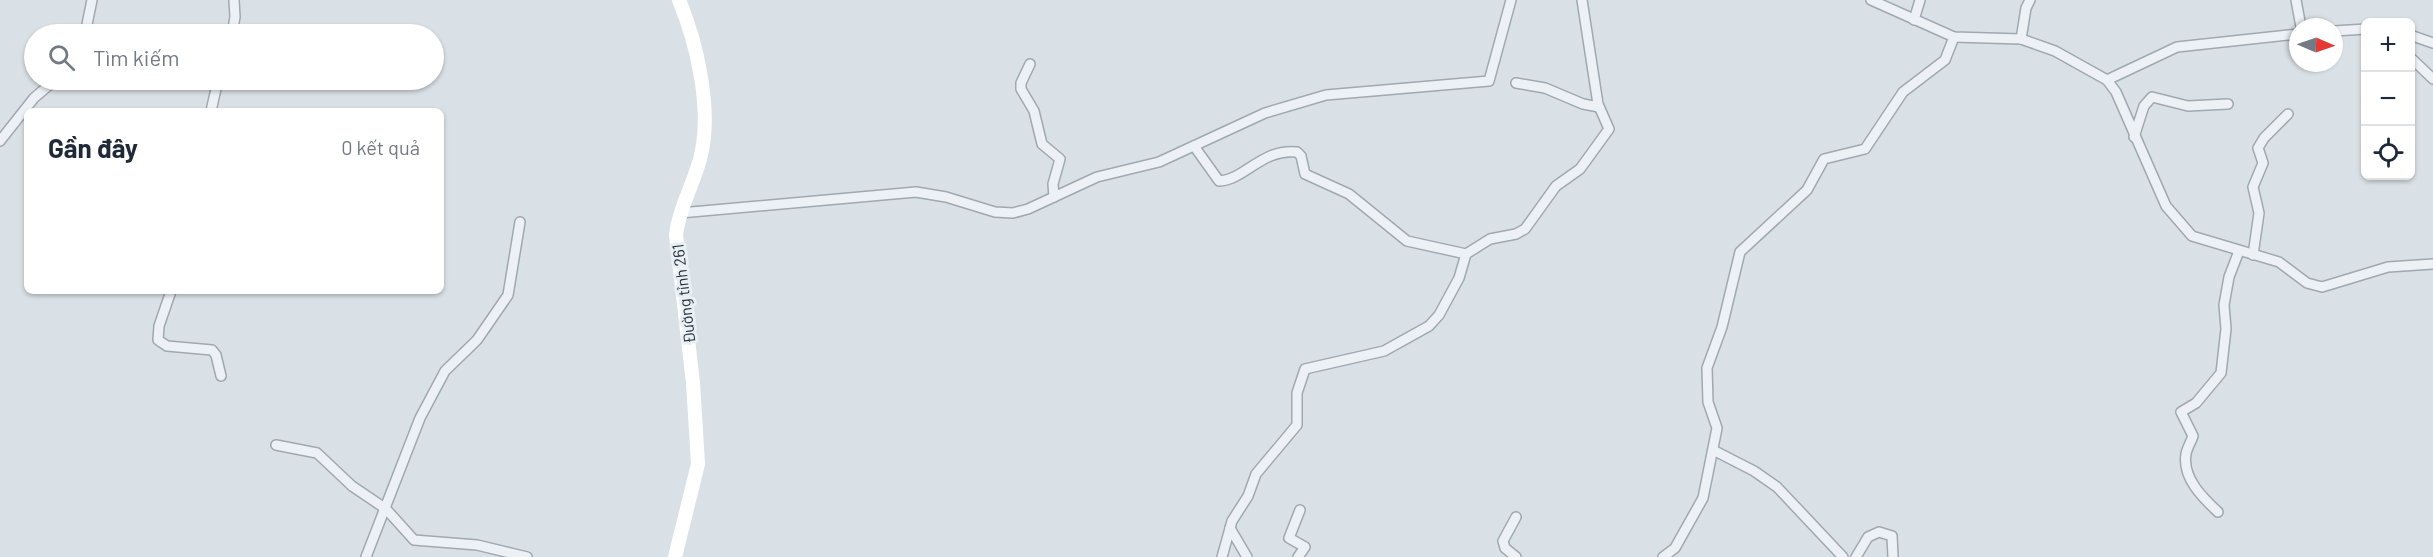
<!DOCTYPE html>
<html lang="vi">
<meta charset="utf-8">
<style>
body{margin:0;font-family:Barlow,sans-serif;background:#f2f2f3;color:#1f2937}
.controls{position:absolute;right:18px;top:18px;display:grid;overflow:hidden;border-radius:9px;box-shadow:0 2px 4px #0004}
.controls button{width:54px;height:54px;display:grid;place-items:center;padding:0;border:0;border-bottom:2px solid #e0e1e3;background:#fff;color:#1f2937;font:30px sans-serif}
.compass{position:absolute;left:2289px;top:18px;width:54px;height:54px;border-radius:50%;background:#fff;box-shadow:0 2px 4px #0004;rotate:92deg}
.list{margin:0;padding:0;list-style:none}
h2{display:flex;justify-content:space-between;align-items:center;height:78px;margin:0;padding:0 24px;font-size:26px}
h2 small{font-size:20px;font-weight:400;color:#747a83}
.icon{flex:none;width:33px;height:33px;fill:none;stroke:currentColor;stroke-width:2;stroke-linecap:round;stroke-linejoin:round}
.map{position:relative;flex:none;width:2433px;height:557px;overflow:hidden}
.search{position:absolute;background:#fff;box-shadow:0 2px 4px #0004;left:24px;top:24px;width:420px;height:66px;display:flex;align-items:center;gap:15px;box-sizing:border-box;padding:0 21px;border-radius:33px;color:#747a83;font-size:22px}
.panel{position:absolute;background:#fff;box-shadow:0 2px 4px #0004;left:24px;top:108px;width:420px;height:186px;border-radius:9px}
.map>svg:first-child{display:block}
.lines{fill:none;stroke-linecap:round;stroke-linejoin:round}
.street-casing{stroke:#a0a8b0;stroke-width:12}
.street{stroke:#edf1f5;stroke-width:9}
.secondary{stroke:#fff;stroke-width:14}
.labels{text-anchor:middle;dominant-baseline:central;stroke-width:6;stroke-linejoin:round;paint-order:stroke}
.street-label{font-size:16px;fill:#24303d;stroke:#eaeff4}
</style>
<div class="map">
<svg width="2433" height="557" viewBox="0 0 2433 557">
<rect width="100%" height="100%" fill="#dae1e6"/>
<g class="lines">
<g class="street-casing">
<g id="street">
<path d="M1871 0 1954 37 2021 39 2055 51 2107 80 2116 92 2166 206 2192 236 2279 262 2307 283 2322 287 2388 267 2433 264"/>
<path d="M2296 0 2301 27"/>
<path d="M1914 20 1920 0"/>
<path d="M2334 31 2366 29"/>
<path d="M85 34 92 0"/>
<path d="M232 34 235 17 234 0"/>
<path d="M2410 35 2433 43"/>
<path d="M2021 39 2026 8 2030 0"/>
<path d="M2410 57 2433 79"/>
<path d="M1030 64 1021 83V89L1034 111 1042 144 1060 159 1053 184 1054 197"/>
<path d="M2107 80 2177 47 2298 34"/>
<path d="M1516 83 1545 88 1583 104 1599 107"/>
<path d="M211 111 218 80"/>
<path d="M2134 137 2144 106 2152 97 2188 106 2228 104"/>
<path d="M0 141 34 98 55 80"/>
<path d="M1194 146 1219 181C1245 180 1262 148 1297 152L1301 156 1305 174 1349 194 1407 241 1466 254"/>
<path d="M680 213 916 192 946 197 995 212 1013 213 1028 209 1097 177 1159 162 1265 113 1326 95 1489 81 1511 0"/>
<path d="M2253 255 2259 213 2253 187 2263 163 2258 148 2264 138 2288 114"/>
<path d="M171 291 159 326 158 340 167 346 212 350 216 355 221 376"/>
<path d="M276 445 317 453 352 486 386 509 414 540 477 545 527 557"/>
<path d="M1715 451 1754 471 1777 487 1843 557"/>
<path d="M2218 512C2203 498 2182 478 2186 454 2187 448 2191 442 2193 436L2181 412 2196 403 2221 373 2226 329 2224 305 2229 277 2239 251"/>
<path d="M1230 528 1247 557"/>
<path d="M366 557 420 418 445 371 477 340 508 295 520 222"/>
<path d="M1222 557 1232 521 1248 496 1256 474 1297 425V393L1305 369 1384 351 1429 326 1439 315 1459 278 1466 254 1490 239 1516 234 1525 229 1556 186 1580 169 1609 129 1598 104 1582 0"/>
<path d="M1298 557 1305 547 1289 538 1300 510"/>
<path d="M1516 557 1505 548 1503 541 1516 517"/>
<path d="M1663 557 1675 548 1703 498 1717 428 1708 402 1707 368 1722 327 1740 252 1807 190 1824 159 1865 149 1903 92 1945 60 1954 37"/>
<path d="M1856 557 1868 537 1879 532 1892 536 1893 557"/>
</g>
</g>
<use href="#street" class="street"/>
<path class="secondary" d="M675 557 698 464 693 383 676 235C679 207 695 182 701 155 712 109 697 43 679 0"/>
</g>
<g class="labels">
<g class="street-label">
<text transform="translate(683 294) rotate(-97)">Đường tỉnh 261</text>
</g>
</g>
</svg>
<div class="controls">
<button>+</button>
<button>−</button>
<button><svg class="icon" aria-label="locate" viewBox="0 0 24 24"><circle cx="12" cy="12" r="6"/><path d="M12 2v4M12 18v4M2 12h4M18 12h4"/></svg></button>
</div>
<svg class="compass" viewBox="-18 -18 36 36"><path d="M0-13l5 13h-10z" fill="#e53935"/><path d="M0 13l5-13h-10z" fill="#747a83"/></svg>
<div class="search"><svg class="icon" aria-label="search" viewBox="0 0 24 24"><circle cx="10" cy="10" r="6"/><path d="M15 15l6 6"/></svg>Tìm kiếm</div>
<section class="panel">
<h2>Gần đây<small>0 kết quả</small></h2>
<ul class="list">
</ul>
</section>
</div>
